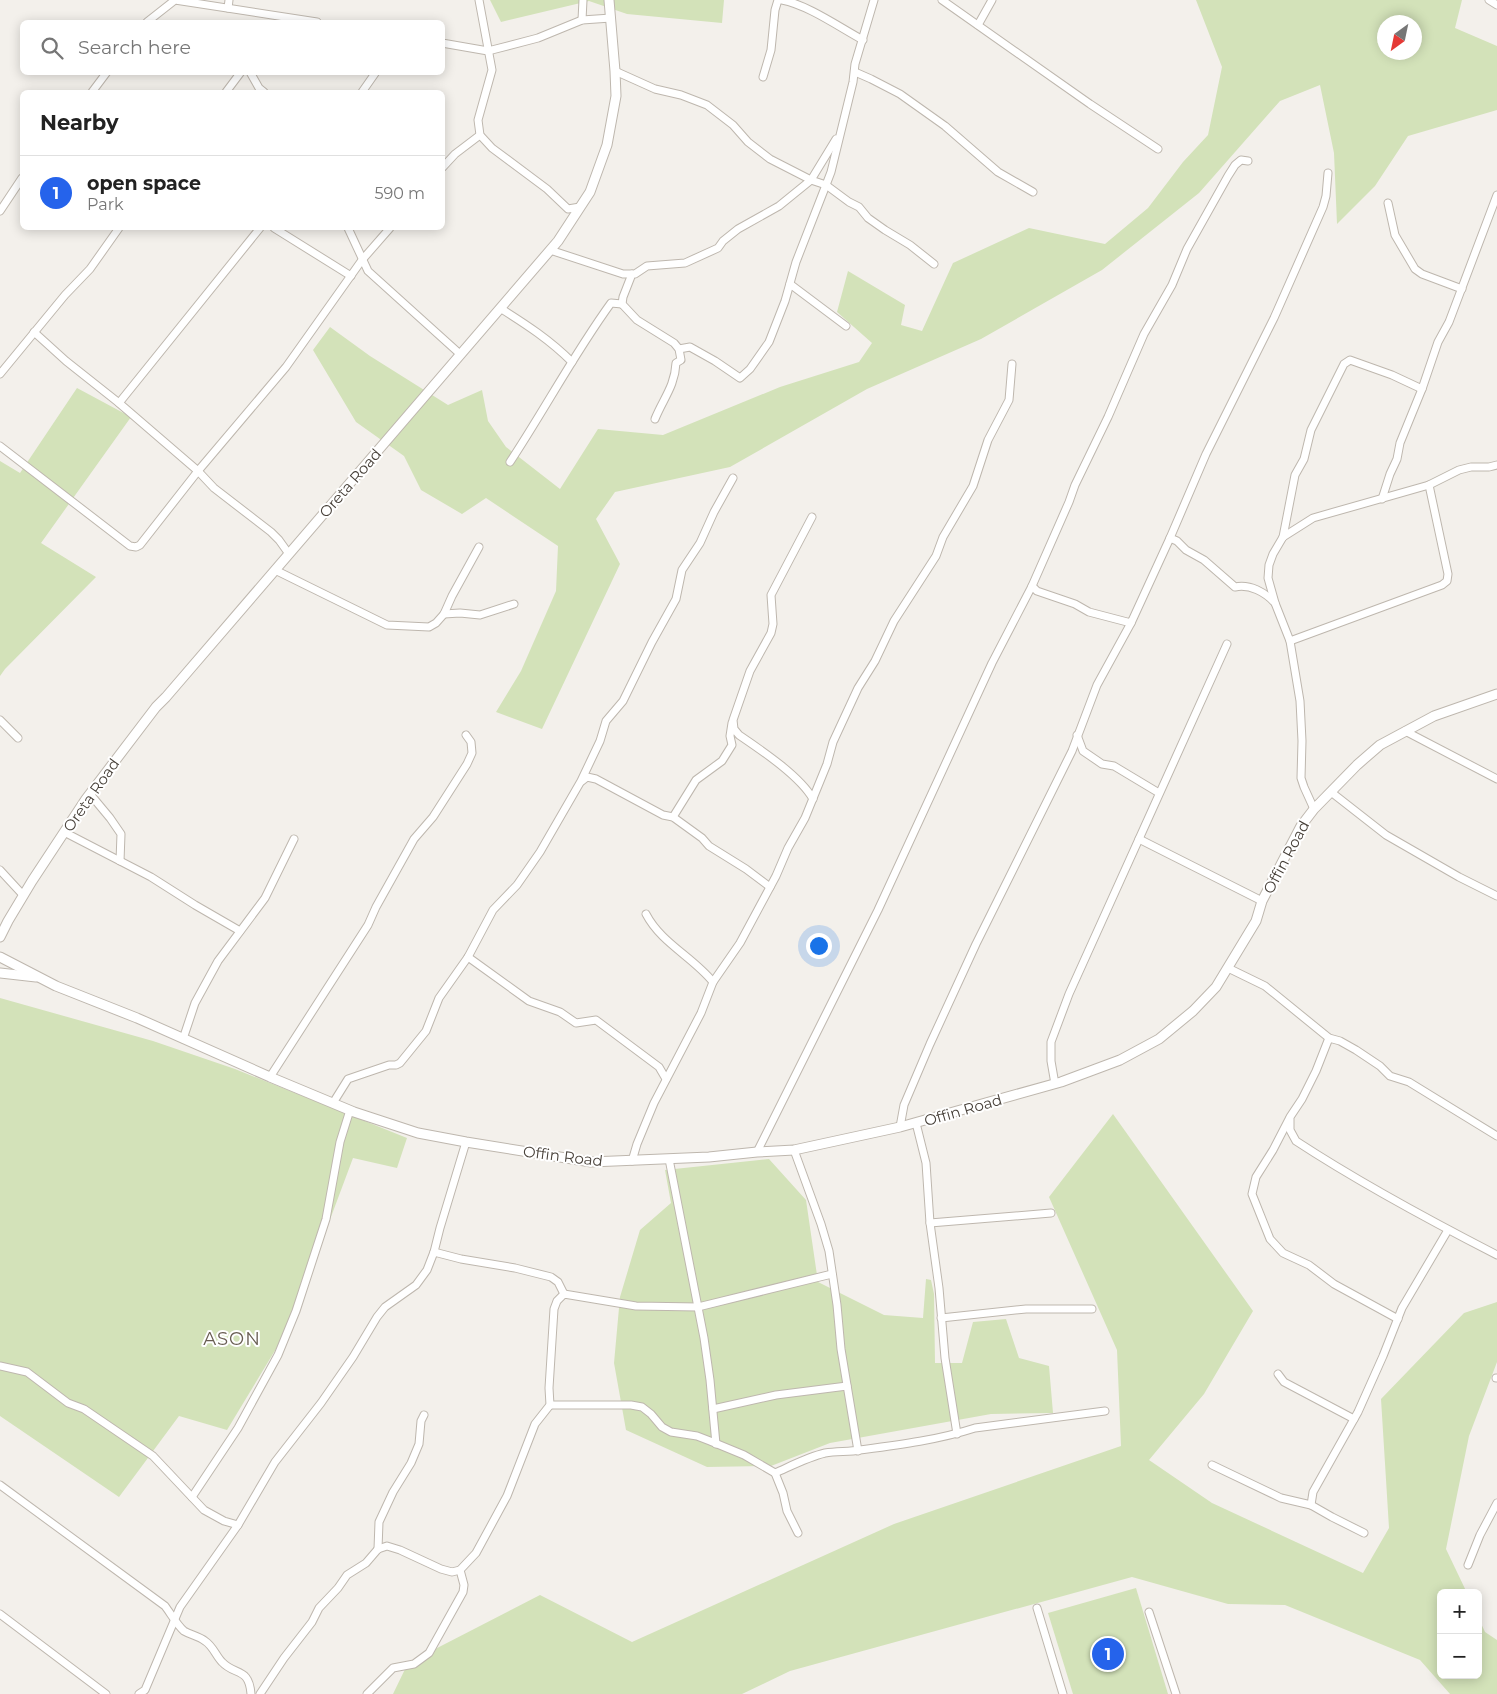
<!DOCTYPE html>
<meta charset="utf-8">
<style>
body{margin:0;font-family:Montserrat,sans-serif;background:#f2f2f2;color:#222}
.controls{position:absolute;right:15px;bottom:15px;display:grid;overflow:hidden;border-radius:8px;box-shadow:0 2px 12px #0003}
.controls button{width:45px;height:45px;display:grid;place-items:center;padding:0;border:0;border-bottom:1px solid #e0e0e0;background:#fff;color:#222;font:25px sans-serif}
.compass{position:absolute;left:1377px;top:15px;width:45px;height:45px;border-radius:50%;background:#fff;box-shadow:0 2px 12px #0003;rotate:213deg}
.you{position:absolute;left:818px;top:945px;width:18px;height:18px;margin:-12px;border:4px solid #fff;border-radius:50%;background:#1a73e8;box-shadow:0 0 0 8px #1a73e833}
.badge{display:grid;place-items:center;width:32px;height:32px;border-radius:50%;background:#2563eb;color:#fff;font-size:16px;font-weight:700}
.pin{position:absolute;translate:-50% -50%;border:2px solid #fff;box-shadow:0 1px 5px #0006}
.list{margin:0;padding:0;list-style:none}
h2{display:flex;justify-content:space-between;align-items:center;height:65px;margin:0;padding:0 20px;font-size:21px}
h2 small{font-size:16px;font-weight:400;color:#767676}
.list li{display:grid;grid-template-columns:32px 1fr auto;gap:15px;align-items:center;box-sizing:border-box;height:75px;padding:0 20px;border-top:1px solid #e0e0e0}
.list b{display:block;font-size:19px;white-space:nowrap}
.list p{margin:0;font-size:16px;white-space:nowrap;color:#767676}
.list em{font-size:16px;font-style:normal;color:#767676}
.icon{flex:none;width:28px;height:28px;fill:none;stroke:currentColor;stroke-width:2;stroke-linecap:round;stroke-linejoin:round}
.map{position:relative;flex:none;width:1497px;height:1694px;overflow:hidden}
.search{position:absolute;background:#fff;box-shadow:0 2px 12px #0003;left:20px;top:20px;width:425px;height:55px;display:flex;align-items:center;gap:12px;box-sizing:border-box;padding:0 18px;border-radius:8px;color:#767676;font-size:19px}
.panel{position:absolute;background:#fff;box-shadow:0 2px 12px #0003;left:20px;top:90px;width:425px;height:140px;border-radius:8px}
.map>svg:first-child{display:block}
.green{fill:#d3e2b9;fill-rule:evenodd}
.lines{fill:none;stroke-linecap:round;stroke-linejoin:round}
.minor-casing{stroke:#beb7ae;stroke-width:9}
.tertiary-casing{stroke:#beb7ae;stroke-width:11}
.minor{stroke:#fff;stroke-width:7}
.tertiary{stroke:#fff;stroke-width:9}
.labels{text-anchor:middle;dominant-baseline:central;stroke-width:4;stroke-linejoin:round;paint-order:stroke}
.street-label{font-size:15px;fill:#474039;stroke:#fff}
.quarter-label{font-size:18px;letter-spacing:1px;fill:#685d52;stroke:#fff}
</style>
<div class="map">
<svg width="1497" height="1694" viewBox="0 0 1497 1694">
<rect width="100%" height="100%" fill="#f3f0eb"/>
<g class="green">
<path d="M490 0H724L722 23 627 14 589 1 501 22Z"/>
<path d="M1196 0H1462L1455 28 1497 46V110L1408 136 1375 186 1337 224 1334 153 1320 85 1280 101 1199 193 1102 270 981 339 867 389 730 467 615 492 596 519 620 564 542 729 496 712 521 671 556 591 558 546 486 498 462 514 421 490 404 456 356 422 313 350 330 327 370 356 448 405 482 390 488 421 506 447 560 489 598 429 663 435 780 387 859 362 872 343 837 312 848 271 905 305 901 325 922 331 953 263 1029 228 1105 244 1148 208 1183 162 1208 135 1222 67ZM1384 22H1414V52H1384Z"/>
<path d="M77 388 131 417 41 543 96 577 5 669 0 676V461L20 473Z"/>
<path d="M0 998 153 1041 235 1069 407 1138 397 1168 353 1158 291 1324 227 1430 179 1416 119 1497 0 1416Z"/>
<path d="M1113 1114 1253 1311 1204 1394 1149 1460 1212 1503 1363 1573 1389 1528 1381 1399 1464 1313 1497 1302V1362L1469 1436 1446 1549 1467 1593H1441V1675H1478V1617L1485 1632 1497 1640V1694H1450L1420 1660 1285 1605 1228 1604 1132 1577 790 1671 742 1694H393L408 1663 540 1595 632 1642 894 1524 1121 1446 1117 1350 1049 1197Z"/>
<path d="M769 1159 806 1200 818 1282 884 1315 923 1318 926 1279 931 1280 934 1294 935 1363H962L973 1322 1006 1319 1019 1358 1049 1366 1053 1413 991 1414 830 1443 771 1466 707 1467 626 1430 614 1363 620 1297 640 1230 671 1203 665 1170Z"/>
<path d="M1136 1588 1168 1694H1073L1048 1613Z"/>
</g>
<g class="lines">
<g class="minor-casing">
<g id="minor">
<path d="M479 0 492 70 478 120 480 135 492 148 547 189 568 209 580 207"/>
<path d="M782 0C808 5 839 27 863 40"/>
<path d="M942 0 1090 104 1158 149"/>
<path d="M1489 0 1497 5"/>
<path d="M228 8 229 0"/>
<path d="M582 20 583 0"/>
<path d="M147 22 175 0 317 22"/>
<path d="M978 25 992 0"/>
<path d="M442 43 488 51 538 38 582 20 611 18"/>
<path d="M615 71 655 89 681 95 707 105 733 125 748 142 770 159 811 180 826 185 849 202 859 207 868 218 885 230 910 245 934 264"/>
<path d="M250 72 259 88 264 92"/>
<path d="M855 72 871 79 900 94 945 126 998 172 1033 192"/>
<path d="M763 77 771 50 775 10 778 0"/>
<path d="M92 92 107 72"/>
<path d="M226 92 241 72"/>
<path d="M362 92 376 72"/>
<path d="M442 168 455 154 480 135"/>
<path d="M1388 203 1395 235 1415 269 1422 274 1462 289"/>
<path d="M0 211 22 178"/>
<path d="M274 228 351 276"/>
<path d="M348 228 368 271 460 354"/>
<path d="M550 250 623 274H635L647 266 685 263 718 248 723 241 738 229 779 206 811 180 836 139"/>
<path d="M632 274 623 297 622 304 637 320 674 343 679 349 681 360 676 363C675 386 663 399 655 419"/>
<path d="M790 284 846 326"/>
<path d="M500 308C527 325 550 340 572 362"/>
<path d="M34 332 66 361 119 403 198 471 214 488 271 532 279 540 289 554"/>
<path d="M679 349 690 347 715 361 740 378 750 369 769 342 785 301 796 262 826 185 831 172 853 82 855 64 874 0"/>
<path d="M0 374 65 295 90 269 119 228"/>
<path d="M119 403 260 228"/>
<path d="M0 446 130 546 136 547 140 545 198 471 286 367 362 260 390 228"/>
<path d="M510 462C545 409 574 354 611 303L622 304"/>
<path d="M1382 499 1390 474 1397 459 1400 443 1422 389 1438 342 1449 322 1497 195"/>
<path d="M812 517 771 595 773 624 771 633 750 671 733 720 734 729 739 735C761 750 800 776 813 799"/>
<path d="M1283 537 1295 475 1304 459 1311 430 1344 364 1350 360 1392 375 1422 389"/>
<path d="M275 570 387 625 429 627 436 623 444 614 452 596 479 547"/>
<path d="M1032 586 1037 591 1075 604 1089 612 1131 623 1170 538"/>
<path d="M1275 603C1265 592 1250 584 1235 587L1204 560 1186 550 1177 541 1170 538 1206 454 1274 318 1323 207 1326 196 1328 173"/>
<path d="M444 614 460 613 480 615 514 604"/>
<path d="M1290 641 1442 585 1447 581 1448 574 1429 485"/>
<path d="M0 720 18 738"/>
<path d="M1405 731 1497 779"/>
<path d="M1077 735 1083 751 1102 764 1114 766 1159 793"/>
<path d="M582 781 587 777 596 779 663 815 673 817 702 838 709 846 746 869 770 887"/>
<path d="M1331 792 1386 835 1459 877 1497 896"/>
<path d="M90 794 110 818 121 834 120 861"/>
<path d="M1314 809 1304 787 1301 778 1302 741 1300 701 1290 641 1275 603 1268 578 1269 565 1273 554 1283 537 1313 518 1429 485 1459 470 1471 467H1489L1497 465"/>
<path d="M673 817 696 780 722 761 732 745 730 736 732 723"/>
<path d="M64 832 151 877 195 905 240 931"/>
<path d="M1139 839 1262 901"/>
<path d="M0 870 23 895"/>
<path d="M646 914C661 943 693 957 713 982"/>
<path d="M468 957 529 1001 560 1012 576 1023 596 1020 659 1067 666 1079"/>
<path d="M1228 968 1265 986 1329 1038 1340 1041 1356 1050 1380 1066 1390 1076 1409 1082 1497 1136"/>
<path d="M1329 1038 1316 1071 1302 1099 1290 1117V1130L1296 1141C1360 1183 1429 1220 1497 1255"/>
<path d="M183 1039 195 1003 218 961 265 898 294 839"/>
<path d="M270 1077 368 925 376 907 414 839 433 817 467 764 472 753 471 742 466 735"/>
<path d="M1055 1084 1051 1061V1042L1069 994 1227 644"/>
<path d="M333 1103 348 1079 389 1065H396L400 1063 426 1031 439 998 468 957 493 910 517 885 540 852 581 781 600 741 606 721 623 701 652 642 676 599 682 570 700 543 714 512 733 478"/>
<path d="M1289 1119 1273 1150 1256 1177 1252 1194 1270 1239 1283 1253 1309 1265 1334 1284 1398 1319"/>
<path d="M916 1123 926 1163 930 1223 939 1288 945 1358 957 1434"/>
<path d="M900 1127 904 1105 930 1044 976 944 1072 751 1097 685 1131 623"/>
<path d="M794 1150 821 1224 829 1251 837 1305 841 1349 858 1451"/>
<path d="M757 1152 878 910 992 663 1032 586 1069 502 1075 485 1108 417 1144 334 1172 285 1187 249 1228 176 1235 165 1241 160 1248 161"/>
<path d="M669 1159 704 1338 710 1380 716 1444"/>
<path d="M632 1161 637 1144 654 1103 701 1013 713 982 740 943 776 876 788 848 805 818 827 764 833 742 858 688 875 661 894 621 936 556 943 537 973 486 988 440 1009 400 1012 364"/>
<path d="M930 1223 1051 1213"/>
<path d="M434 1252 461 1259 515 1268 551 1277 558 1282 564 1294"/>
<path d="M941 1318 1026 1309H1092"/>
<path d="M0 1366 27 1372 68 1403 84 1409 153 1456 204 1510 224 1521 238 1525"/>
<path d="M1278 1374 1284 1382 1354 1419"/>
<path d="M1496 1378H1497"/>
<path d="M550 1405H631L642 1407 651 1414 662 1427 671 1432 697 1436 710 1441 744 1455 775 1473 783 1493 787 1511 798 1533"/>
<path d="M713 1409 776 1395 847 1386"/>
<path d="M1212 1465 1281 1498 1311 1505"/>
<path d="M775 1473C791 1466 808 1457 825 1453 837 1451 849 1452 860 1450 898 1445 938 1440 975 1428L1105 1411"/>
<path d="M0 1485 165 1606C171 1614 177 1625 184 1631 191 1635 199 1636 205 1641 213 1646 216 1656 222 1662 235 1676 249 1667 251 1694"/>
<path d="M192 1497 238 1428 278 1355 296 1311 326 1219 340 1142 350 1110"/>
<path d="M1364 1533 1332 1517 1311 1505 1313 1492 1358 1412 1383 1356 1402 1308 1448 1230"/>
<path d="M378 1549 379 1522 393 1492 411 1463 419 1444 421 1421 424 1415"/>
<path d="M1468 1565 1480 1535 1497 1503"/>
<path d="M1037 1608 1063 1694"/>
<path d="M1149 1612 1176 1694"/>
<path d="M0 1614 106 1694"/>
<path d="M139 1694 145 1690 180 1607 238 1525 275 1462 321 1403 353 1357 377 1317 385 1307 416 1285 427 1270 434 1252 440 1228 466 1142"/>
<path d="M260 1694 284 1658 312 1622 319 1608 338 1588 347 1575 366 1563 378 1549 387 1546 400 1550 441 1569 452 1572 460 1570 476 1553 507 1496 535 1424 550 1405 549 1388 554 1309 557 1301 564 1294 636 1306 698 1307 832 1274"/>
<path d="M367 1694 393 1668 414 1664 429 1653 463 1592 464 1585 460 1570"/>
</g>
</g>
<g class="tertiary-casing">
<g id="tertiary">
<path d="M0 937 8 921 32 881 86 799 156 707 166 697 558 241 590 192 607 145 616 96 615 71 609 0"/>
<path d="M0 957 56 986 137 1018 270 1077 354 1112 418 1133 466 1142 591 1162 709 1157 757 1152 794 1150 900 1127 1061 1082 1120 1060 1159 1039 1193 1011 1216 987 1256 921 1262 901 1301 826 1314 809 1357 765 1380 745 1434 716 1497 694"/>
<path d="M0 973 36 977"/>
</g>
</g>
<use href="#minor" class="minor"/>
<use href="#tertiary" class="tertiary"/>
</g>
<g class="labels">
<g class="street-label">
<text transform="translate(350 483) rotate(-49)">Oreta Road</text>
<text transform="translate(91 795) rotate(-55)">Oreta Road</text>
<text transform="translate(1286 857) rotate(-62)">Offin Road</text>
<text transform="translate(963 1110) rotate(-16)">Offin Road</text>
<text transform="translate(563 1156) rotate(7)">Offin Road</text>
</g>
<g class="quarter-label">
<text x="232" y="1339">ASON</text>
</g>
</g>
</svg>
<div class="controls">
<button>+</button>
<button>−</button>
</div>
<svg class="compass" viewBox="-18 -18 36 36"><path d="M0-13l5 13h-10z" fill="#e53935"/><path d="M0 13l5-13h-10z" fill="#767676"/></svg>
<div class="you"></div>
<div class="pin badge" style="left:1108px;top:1654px">1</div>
<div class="search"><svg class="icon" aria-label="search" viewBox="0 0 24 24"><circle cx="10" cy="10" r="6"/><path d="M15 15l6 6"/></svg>Search here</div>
<section class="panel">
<h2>Nearby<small></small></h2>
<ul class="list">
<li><span class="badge">1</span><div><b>open space</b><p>Park</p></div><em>590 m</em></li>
</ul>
</section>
</div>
